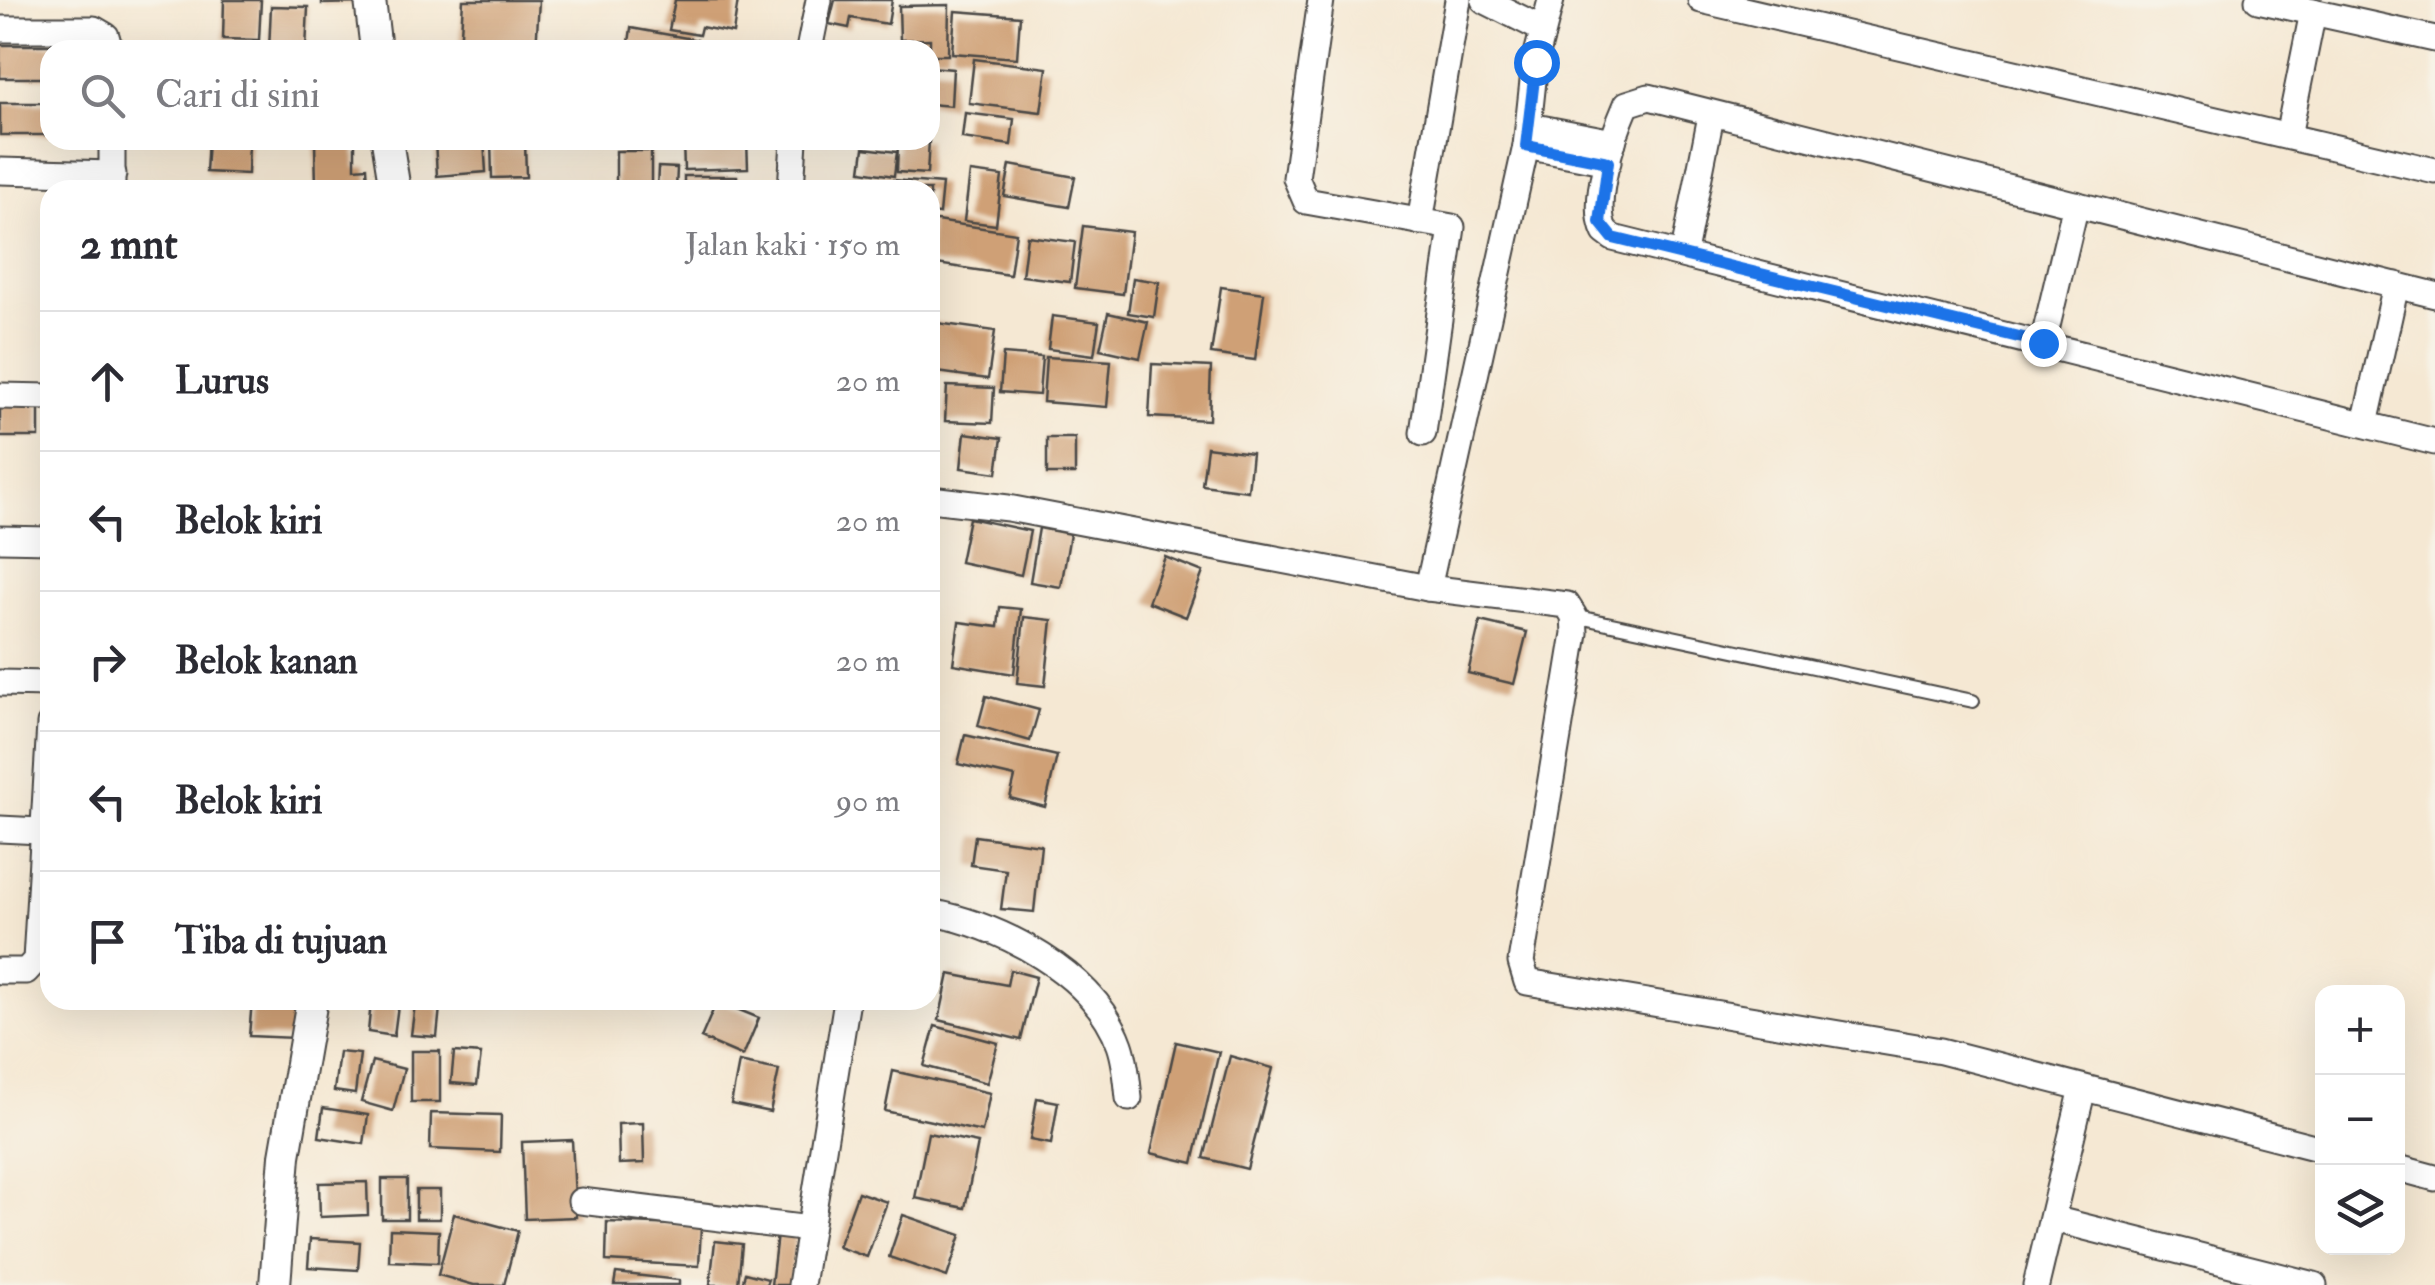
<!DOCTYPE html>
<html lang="id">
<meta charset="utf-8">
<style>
body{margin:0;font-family:"IM FELL Double Pica",serif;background:#f2f2f3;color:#2b2b33}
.controls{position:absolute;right:30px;bottom:30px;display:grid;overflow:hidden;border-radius:20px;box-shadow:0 10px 40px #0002}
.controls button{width:90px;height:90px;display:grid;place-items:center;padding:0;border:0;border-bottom:2px solid #e1e1e2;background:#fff;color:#2b2b33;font:50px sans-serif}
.stop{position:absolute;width:30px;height:30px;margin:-22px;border:8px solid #1a73e8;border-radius:50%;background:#fff}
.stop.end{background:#1a73e8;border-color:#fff;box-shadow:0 2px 10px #0008}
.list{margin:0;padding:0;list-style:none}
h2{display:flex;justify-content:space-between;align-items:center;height:130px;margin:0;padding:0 40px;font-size:42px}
h2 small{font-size:32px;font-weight:400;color:#7c7c81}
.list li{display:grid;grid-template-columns:65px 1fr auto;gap:30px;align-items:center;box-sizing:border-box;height:140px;padding:0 40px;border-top:2px solid #e1e1e2}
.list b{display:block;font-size:38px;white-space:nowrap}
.list em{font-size:32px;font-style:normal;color:#7c7c81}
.icon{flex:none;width:55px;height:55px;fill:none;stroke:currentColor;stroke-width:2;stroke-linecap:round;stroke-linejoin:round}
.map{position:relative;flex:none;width:2435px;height:1285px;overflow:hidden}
.search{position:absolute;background:#fff;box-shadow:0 10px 40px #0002;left:40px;top:40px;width:900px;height:110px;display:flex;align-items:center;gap:25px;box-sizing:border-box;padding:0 35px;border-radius:30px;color:#7c7c81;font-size:38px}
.panel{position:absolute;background:#fff;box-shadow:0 10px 40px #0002;left:40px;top:180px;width:900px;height:830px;border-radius:30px}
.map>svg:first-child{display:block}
.building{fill:#cfa076}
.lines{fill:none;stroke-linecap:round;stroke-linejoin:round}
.service-casing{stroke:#494744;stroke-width:16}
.minor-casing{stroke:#494744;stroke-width:29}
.tertiary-casing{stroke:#494744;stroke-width:34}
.service{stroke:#fff;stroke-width:12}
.minor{stroke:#fff;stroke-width:25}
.tertiary{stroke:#fff;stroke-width:30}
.route{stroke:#1a73e8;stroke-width:12}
</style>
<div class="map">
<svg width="2435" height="1285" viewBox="0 0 2435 1285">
<rect width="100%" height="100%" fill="#f7f3e8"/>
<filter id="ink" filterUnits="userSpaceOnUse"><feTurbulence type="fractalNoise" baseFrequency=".01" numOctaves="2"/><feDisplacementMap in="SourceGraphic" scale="20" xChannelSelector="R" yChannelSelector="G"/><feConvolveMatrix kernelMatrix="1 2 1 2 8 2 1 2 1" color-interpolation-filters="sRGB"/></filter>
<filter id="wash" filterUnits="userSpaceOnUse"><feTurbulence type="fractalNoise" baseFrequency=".0048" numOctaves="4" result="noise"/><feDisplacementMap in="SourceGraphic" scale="40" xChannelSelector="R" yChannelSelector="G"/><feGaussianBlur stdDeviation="2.25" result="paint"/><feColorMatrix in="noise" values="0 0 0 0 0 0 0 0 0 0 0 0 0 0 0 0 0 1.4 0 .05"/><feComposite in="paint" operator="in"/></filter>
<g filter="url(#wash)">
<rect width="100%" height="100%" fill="#f5e8d3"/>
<g id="blocks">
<g class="building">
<path d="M224 0H261L259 40 223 39Z"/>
<path d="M322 0H363V3L322 4Z"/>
<path d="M463 0H539L536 50H460Z"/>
<path d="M675 0H738L733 33 701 27 699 35 669 30Z"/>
<path d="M835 0H892L888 24 851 18 849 28 829 24Z"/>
<path d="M949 5 948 55H930V39L900 40 899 6Z"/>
<path d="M271 6 308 7 306 50H269Z"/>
<path d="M955 11 1020 16 1017 58 952 53Z"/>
<path d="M631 28 698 40 697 50H628Z"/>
<path d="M827 43 868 48V50H826Z"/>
<path d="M0 45H68V50H50V78H0Z"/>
<path d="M974 59 1047 68 1041 112 969 103Z"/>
<path d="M930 67 953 69 951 106 930 104Z"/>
<rect x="0" y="103" width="50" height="32"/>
<path d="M965 113 1014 119 1011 145 962 138Z"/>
<path d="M208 140H249L248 174 206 172Z"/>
<path d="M435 140H484L486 172 437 176Z"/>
<path d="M491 140H525L526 177 492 178Z"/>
<path d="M683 140H747L748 168 684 170Z"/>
<path d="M898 140H929L927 174 897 172Z"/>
<path d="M315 142H355V168L367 167 368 185 316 186Z"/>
<path d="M864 148 897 152 894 176 861 171Z"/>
<rect x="616" y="151" width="35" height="39"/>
<path d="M1010 165 1075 177 1069 207 1004 196Z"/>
<path d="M658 167 677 168 676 190H657Z"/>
<path d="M970 172 1002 176 996 225 964 221Z"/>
<rect x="684" y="176" width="53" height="14"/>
<path d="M893 180 942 184 939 214 930 213V190H892Z"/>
<path d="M930 220 1016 233 1010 275 930 263Z"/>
<path d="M1083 226 1131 232 1123 294 1075 288Z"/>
<path d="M1027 236 1075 242 1070 282 1022 276Z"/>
<path d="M1133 278 1159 282 1154 317 1128 313Z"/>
<path d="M1221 287 1264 293 1255 360 1211 354Z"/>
<path d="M1108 313 1148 322 1140 358 1100 349Z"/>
<path d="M1052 316 1099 322 1094 355 1048 349Z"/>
<path d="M930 322 995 331 988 379 930 371Z"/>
<path d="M1003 354 1042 357 1039 395 1000 392Z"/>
<path d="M1046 357 1111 361 1107 407 1043 402Z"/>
<path d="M1152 364 1211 367 1209 420 1149 417Z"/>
<path d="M947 386 994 388 992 423 945 421Z"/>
<rect x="0" y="404" width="39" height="33"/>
<path d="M965 433 1002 438 997 473 961 468Z"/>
<rect x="1047" y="438" width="28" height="36"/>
<path d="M1207 447 1252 453 1248 491 1202 485Z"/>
<path d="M969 518 1030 531 1021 575 960 562Z"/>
<path d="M1039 528 1070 534 1061 587 1030 582Z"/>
<path d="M1165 557 1203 572 1186 617 1148 602Z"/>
<path d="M1000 607 1021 609 1014 674 953 664 959 622 998 627Z"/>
<path d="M1024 617 1052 620 1045 686 1017 683Z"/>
<path d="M1480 621 1527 632 1514 684 1468 673Z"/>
<path d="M986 696 1039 710 1030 741 978 726Z"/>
<path d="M965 735 1057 756 1045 807 1010 798 1015 777 958 764Z"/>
<path d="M975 836 1041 845 1034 912 1001 909 1006 870 971 865Z"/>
<path d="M1010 970 1036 977 1021 1040 939 1020 949 974 1007 985Z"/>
<path d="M252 1000H298L295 1038 249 1036Z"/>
<path d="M717 1001 759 1018 743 1056 701 1038Z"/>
<path d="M371 1002 398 1005 394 1036 368 1032Z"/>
<path d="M415 1004 440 1007 437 1037 411 1035Z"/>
<path d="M935 1026 998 1043 987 1083 924 1066Z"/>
<path d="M1176 1042 1219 1052 1193 1163 1151 1153Z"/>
<rect x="411" y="1051" width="29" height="51"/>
<path d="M339 1052 360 1054 355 1094 334 1091Z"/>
<path d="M454 1052 481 1054 477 1085 451 1083Z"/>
<path d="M1230 1056 1273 1068 1247 1169 1204 1158Z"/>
<path d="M372 1061 404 1069 393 1111 361 1102Z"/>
<path d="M739 1062 779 1070 770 1112 731 1104Z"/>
<path d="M893 1071 990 1093 982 1132 885 1111Z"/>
<path d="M1037 1098 1058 1102 1051 1144 1030 1140Z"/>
<path d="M323 1108 368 1115 364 1144 319 1137Z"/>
<path d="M431 1113 501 1115 500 1152 430 1149Z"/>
<path d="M643 1123 644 1163 619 1164 618 1124Z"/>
<path d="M928 1133 978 1143 965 1208 915 1198Z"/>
<path d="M572 1140 576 1217 525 1219 522 1142Z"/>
<rect x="382" y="1179" width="25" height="40"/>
<path d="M367 1182 368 1215 320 1217 319 1183Z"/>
<rect x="416" y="1190" width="24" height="29"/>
<path d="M858 1192 887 1202 867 1257 838 1247Z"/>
<path d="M454 1214 518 1231 504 1285H474L438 1275Z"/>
<path d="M903 1215 961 1235 947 1277 889 1257Z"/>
<path d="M607 1222 701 1226 699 1266 606 1261Z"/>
<path d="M390 1229 439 1231 438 1263 389 1261Z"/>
<path d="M777 1234 795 1236 790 1285H771Z"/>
<path d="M310 1239 360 1242 358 1270 308 1267Z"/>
<path d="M715 1241 742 1244 738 1285H710Z"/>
<path d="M616 1273 679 1280V1285H614Z"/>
<path d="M745 1273 768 1279 766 1285H742Z"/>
</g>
</g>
</g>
<g filter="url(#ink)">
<use href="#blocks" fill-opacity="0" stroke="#494744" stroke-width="2.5"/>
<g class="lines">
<g class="service-casing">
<path id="service" d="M1574 616 1973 701"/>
</g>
<g class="minor-casing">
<g id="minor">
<path d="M1321 0 1296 178 1306 201 1452 227 1423 433"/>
<path d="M1484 0 1542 29"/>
<path d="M1701 0 2435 171"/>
<path d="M2258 0 2435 39"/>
<path d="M0 29H94L106 36 110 50"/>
<path d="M809 50 819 0"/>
<path d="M1530 126 1613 142"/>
<path d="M2288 136 2313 12"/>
<path d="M1526 146 1608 162"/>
<path d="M0 171 113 174"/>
<path d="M112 190V140"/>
<path d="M791 190 794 140"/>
<path d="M1420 222 1458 0"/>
<path d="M1684 252 1711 116"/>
<path d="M2435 295 1649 97 1627 104C1614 134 1590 201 1605 232L1613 238 2435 442"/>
<path d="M2043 343 2076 204"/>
<path d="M0 396 50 397"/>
<path d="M2365 424 2396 285"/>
<path d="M930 499 1008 508 1428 588 1567 605 1574 616 1575 633 1521 962 1527 982 1941 1051 2322 1149"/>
<path d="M0 539 50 540"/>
<path d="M1428 588 1526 146 1535 62 1551 0"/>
<path d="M0 683 50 684"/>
<path d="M0 829 40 831"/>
<path d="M930 912C1001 926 1094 972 1120 1045 1126 1062 1127 1080 1129 1098"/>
<path d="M0 971H26L36 960 50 724"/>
<path d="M2398 1168 2435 1178"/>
<path d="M581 1201 810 1229"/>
<path d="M2053 1219 2314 1285"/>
<path d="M801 1285 847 1000"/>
<path d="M2036 1285 2083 1088"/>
</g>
</g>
<g class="tertiary-casing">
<g id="tertiary">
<path d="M370 0 376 50"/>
<path d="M387 140 395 190"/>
<path d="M275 1285 285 1156 312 1000"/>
</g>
</g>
<use href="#service" class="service"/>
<use href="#minor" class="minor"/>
<use href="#tertiary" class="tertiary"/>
</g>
</g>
<g class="lines" filter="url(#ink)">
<path class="route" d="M1536 62 1526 146 1608 162 1600 222 1613 238 2043 343"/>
</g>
</svg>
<div class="controls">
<button>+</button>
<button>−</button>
<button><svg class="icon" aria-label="layers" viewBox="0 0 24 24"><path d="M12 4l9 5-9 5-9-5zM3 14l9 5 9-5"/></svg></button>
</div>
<div class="stop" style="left:1536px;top:62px"></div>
<div class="stop end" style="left:2043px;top:343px"></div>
<div class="search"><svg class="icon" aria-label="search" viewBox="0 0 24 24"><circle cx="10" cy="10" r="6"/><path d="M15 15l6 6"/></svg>Cari di sini</div>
<section class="panel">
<h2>2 mnt<small>Jalan kaki · 150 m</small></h2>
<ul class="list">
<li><svg class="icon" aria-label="ahead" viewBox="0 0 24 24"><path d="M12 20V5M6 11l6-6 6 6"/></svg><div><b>Lurus</b></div><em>20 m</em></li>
<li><svg class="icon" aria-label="left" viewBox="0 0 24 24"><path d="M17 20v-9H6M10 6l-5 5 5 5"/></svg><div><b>Belok kiri</b></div><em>20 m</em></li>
<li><svg class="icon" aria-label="right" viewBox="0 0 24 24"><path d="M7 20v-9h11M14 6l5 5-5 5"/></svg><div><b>Belok kanan</b></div><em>20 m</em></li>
<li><svg class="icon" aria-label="left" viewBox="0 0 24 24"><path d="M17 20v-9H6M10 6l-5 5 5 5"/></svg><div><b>Belok kiri</b></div><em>90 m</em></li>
<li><svg class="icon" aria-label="arrive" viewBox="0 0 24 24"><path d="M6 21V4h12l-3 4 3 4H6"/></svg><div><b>Tiba di tujuan</b></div></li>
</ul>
</section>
</div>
